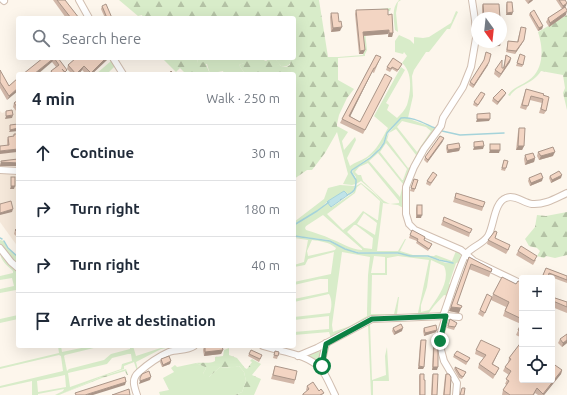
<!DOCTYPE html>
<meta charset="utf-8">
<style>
body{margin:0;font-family:Ubuntu,sans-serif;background:#f6f6f7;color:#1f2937}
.controls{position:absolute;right:12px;bottom:12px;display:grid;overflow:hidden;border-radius:4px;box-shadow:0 4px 16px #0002}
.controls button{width:36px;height:36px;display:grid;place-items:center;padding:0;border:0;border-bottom:1px solid #e0e1e3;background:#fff;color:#1f2937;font:20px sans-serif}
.compass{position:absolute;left:471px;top:12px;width:36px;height:36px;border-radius:50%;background:#fff;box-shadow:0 4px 16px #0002;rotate:165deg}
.stop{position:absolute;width:12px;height:12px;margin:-9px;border:3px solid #0b8043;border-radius:50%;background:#fff}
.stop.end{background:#0b8043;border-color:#fff;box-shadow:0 1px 4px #0008}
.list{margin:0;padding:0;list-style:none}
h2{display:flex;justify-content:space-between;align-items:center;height:52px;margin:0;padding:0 16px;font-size:17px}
h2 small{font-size:13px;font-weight:400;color:#747a83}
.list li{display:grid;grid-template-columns:26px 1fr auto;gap:12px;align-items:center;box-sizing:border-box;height:56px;padding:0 16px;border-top:1px solid #e0e1e3}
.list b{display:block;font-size:15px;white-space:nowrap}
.list em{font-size:13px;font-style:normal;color:#747a83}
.icon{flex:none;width:22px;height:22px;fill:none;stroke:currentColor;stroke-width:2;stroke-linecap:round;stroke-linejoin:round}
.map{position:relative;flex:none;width:567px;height:395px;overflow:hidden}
.search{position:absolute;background:#fff;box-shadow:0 4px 16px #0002;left:16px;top:16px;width:280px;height:44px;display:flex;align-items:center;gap:10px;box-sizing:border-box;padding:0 14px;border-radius:4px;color:#747a83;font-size:15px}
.panel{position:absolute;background:#fff;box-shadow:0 4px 16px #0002;left:16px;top:72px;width:280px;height:276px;border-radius:4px}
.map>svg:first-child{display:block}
.residential{fill:#f5e8da}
.grass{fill:#d8ecc9;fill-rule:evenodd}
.forest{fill:url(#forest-firs)}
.water{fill:url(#water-ripples);stroke:#a5d3da}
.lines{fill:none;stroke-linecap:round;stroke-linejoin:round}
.stream{stroke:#a5d3da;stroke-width:1.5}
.minor-casing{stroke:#d1beb0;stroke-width:8}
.minor{stroke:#fff;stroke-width:6}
.wall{fill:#d1b7a8}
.shaded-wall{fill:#aa9588}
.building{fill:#f3d5c3;stroke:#aa9588}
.route{stroke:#0b8043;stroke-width:5}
</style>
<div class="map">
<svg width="567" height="395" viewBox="0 0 567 395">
<defs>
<pattern id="forest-firs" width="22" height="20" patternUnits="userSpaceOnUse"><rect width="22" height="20" fill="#d8ecc9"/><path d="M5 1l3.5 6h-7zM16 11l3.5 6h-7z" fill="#b4c2a5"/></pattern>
<pattern id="water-ripples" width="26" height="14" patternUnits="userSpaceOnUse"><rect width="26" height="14" fill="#bfe3e8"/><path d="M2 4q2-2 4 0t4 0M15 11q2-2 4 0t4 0" fill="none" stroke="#a0bbbe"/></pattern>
</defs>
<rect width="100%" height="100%" fill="#fdf6ec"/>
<path class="residential" d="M18 108V247L0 222V111L2 113Z"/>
<g class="grass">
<path d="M399 0H401L398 2 396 13 398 32 395 30C394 20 391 8 399 0Z"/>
<path d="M391 8 390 11 363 14 367 50 365 54V56L338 58V57L363 55 359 11Z"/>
<path d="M456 11 458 12 450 29H447L429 52H426L414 70 412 76 413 96 408 118H401L387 133 383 143 377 151 352 170 351 172 355 178 356 184 352 185 343 184 348 174 337 132V126L348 132 342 141 344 150 355 137 356 140 347 158 350 166C355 162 361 161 367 157 378 149 382 138 388 128L374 116 401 67 405 70 386 103 389 105 387 110 397 118C401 114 405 110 407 105 411 93 413 72 402 63L407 56 404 52 403 54 395 52V41L399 35 410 40 414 44V37L423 38 429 37 451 23Z"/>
<path d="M197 58H244V63L239 65 245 74H224L223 71 218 72V74H210L207 64 198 63Z"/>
<path d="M274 58H291C291 65 288 67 281 66Z"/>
<path d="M111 61 115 66 107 74H96Z"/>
<path d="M404 117 437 129 407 179 405 209 398 205 383 203 375 193 361 181 356 184V177L352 172 355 168 370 158 380 149 384 143 388 134 401 118ZM402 121 426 127 431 131 417 152 397 127ZM396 129 416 155 410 167 408 168 387 140 389 133ZM386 143 407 169 403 180H402L380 152ZM378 153 403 184 400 197 369 161ZM368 163 399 201V203L390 204 384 201 363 181 361 175H358L355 172 359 167Z"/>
<path d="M361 183 375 194 383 203 377 251H398L405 239H406L400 251 413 255 434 256 436 255 452 261 456 251 461 253 460 262 456 263 449 284 453 285 448 296 444 295 434 306 428 314 378 316 331 338 329 332 294 335V332L329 329V316L294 320V317L330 313C332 307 332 299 329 294L294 302V299L328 292V279H320L294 285V282L331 274 334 252 308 259 305 265 294 267V265L304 262 308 240 294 238V237L330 241 345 249 358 253 398 254 410 256 428 257 446 263H454L428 256H410L398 253 358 252 346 249 330 240 294 236V225L317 211 328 202 332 207 353 193 356 186ZM361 184 380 201 378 220H377L363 211 355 221 343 230 327 214 355 193 357 187ZM364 213 377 223 375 235 357 224ZM323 215 362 249V250C350 249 342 243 331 239 323 235 315 233 306 230L305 228 306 226ZM354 225H356L373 238 372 249 364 248 347 232ZM312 240C320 241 329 242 336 248L335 250 308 256 307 251ZM342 252 370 257 368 275 367 312V316L350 326 333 332 332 325ZM374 256 385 257V273H371ZM398 256 429 260 418 313 409 314H397L399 297H398L394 314H371L372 275H387V258ZM431 260 444 266C451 281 437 298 429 310L421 312V305L427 287Z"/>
<path d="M340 185 355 186 352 193 348 194 344 191 328 201 317 211 294 225V222L324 199 328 188Z"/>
<path d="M0 240 4 241 8 249 18 257V266L0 246Z"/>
<path d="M0 252 9 264 18 271V297L16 290 0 293V289L14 286 12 278 0 280V276L13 273V271C8 266 0 261 0 252Z"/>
<path d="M18 315V319L0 323V319Z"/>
<path d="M382 319V320L370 323 372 380 386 375 385 356 387 347 389 381H373V395H371L368 324 333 342 326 351 325 363 326 372 339 395H337L324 370V356L326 347 330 342 363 325 375 320Z"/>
<path d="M58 346H61L62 352 91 346H102L65 355 64 356 67 371 69 369 104 360 111 354 130 349V346H133L136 356 167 346H193L173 350 171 347 161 349 136 362 138 370 137 371 134 362 124 366V369L101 377 59 395H55L63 391 64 389 38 394V395H32V381L0 388V386L63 371 61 356 59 355 0 369V367L59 353ZM128 354H131L132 361 122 364 121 369 70 387 68 373 107 364 112 358ZM65 375 66 387 38 392 37 381Z"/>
<path d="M320 349 319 363 306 355Z"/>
<path d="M196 363 205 367 206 369 203 373 206 377H209L220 367 229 368 239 366 244 372 246 381 242 392 235 395H160L159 392 169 390 163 378 174 372 171 368 175 365 177 367Z"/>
</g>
<g class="forest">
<path d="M119 0H319L328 57H338V80L354 89 347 98 339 115 337 124V132L325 153 312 170H307L294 179V74H245L239 65 244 63V58H247L248 60 259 58 266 61 270 58C276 58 278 62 281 66L286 67 290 65 291 58H294V18H143L142 15 138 16Z"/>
<path d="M567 15V110L563 93 565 88 563 75 541 71C531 86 516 85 510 96L508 95C514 87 518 87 526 82 544 72 544 50 538 32Z"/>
<path d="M162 58H197L198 63 205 62 210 74H186L180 68 176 72Z"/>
<path d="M567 212V255L555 258 546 256 544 258 537 256 540 251 537 248 529 246 525 239 535 227 537 215 546 216Z"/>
<path d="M229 348V355L237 358 245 368 247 369 252 362 250 361 252 359 261 364 252 375 261 379 254 395H235L242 392 246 381 244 372 239 366 232 368 220 367 209 377H205L203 373 206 369 205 367 196 363C202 362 210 364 215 361V357L223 356 224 350Z"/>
<path d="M126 369 128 375H127L125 371 102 378 59 395 101 377Z"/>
</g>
<path class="water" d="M344 191 348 195 331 207 327 202 328 201Z"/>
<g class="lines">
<g class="stream">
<path d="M442 131 460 135 504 133"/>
<path d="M347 195C355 192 356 188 356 180L351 172 352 170 370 158 380 149 384 143 387 133 401 118C412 116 425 124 435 128"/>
<path d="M294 225 317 211 329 202"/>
<path d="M294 236 330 241 345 249 358 253H398L410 256H428L439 260 453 263"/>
<path d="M0 238 2 239"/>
<path d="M4 241 8 248 18 257"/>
</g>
<g class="minor-casing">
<g id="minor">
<path d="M3 0 4 1"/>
<path d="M79 0 89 18"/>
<path d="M472 0 475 20 476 38 471 67 463 87 443 118 441 126 424 149 414 167 406 187V214L409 224 415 230 461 250 474 261 522 284"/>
<path d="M113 58 123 74"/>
<path d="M0 170 18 171"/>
<path d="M0 248 11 262 18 268"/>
<path d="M443 316C447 306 462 257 467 253 473 246 483 244 488 236 494 226 494 202 506 198 514 194 524 203 532 204 545 205 556 198 567 193"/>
<path d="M446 316 441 332 440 346 444 361 457 383 456 395"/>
<path d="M263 346C282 352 309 354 322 370 327 377 331 387 335 395"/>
<path d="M298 356 317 348 372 319 446 316 459 317"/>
<path d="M323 372 322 360 326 343"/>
<path d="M137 395C134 386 131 379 139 372 148 364 158 357 169 352 177 349 187 351 194 346"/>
</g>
</g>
<use href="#minor" class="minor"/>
</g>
<g class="wall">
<path d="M53 0H65L79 18H66Z"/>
<path d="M525 0H533L532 1 528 4Z"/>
<path d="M556 0H565L566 6 565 7 566 15 549 27 546 22 548 18 562 9Z"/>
<path d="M507 2 512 15H506V5Z"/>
<path d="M483 4 500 18H482V6Z"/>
<path d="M102 6 112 18H105L101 9Z"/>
<path d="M356 10 388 15 393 33 392 37H388V34L363 36 365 50 363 54H359L355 14Z"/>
<path d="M331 13 340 31 331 32 330 17Z"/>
<path d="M530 13 543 26 542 29 538 31 529 15Z"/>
<path d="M521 27 524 40 523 42 515 54 506 52 508 41 517 42Z"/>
<path d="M520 54 523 65 522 67 516 66Z"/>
<path d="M376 55 379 61 374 73 372 72 350 116 360 122 390 82 363 134 340 123 342 119Z"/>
<path d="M506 55 511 58 510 62 499 78 494 74 495 70 502 68H503L505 59Z"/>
<path d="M43 58H58L66 74H50L51 71 56 67 52 62Z"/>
<path d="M76 58H109L92 74H86L82 70 79 74H72L67 69 68 65Z"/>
<path d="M488 65 473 88 469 85 470 82Z"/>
<path d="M401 66 397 72 392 69 390 72 386 70 387 67Z"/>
<path d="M0 70 9 86 18 78 7 100 0 88Z"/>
<path d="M526 89 543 95 546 111 544 114 539 113 542 103 530 100 526 110 520 108Z"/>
<path d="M505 95 497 105 492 101 493 98Z"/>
<path d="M484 97 477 107 473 105 474 102Z"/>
<path d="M18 100V112H17L13 107 14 103Z"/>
<path d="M519 128 524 146 522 150H516L518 132Z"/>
<path d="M14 134H18V166H0L1 161 18 159 17 152 7 145V140L8 137H13Z"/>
<path d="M443 141 427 163 424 160 425 157Z"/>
<path d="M447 145 460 148 459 151 447 153 446 148Z"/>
<path d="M538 152 553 156 539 160 537 156Z"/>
<path d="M525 155 535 158 534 162 525 165 524 159Z"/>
<path d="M504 160 506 168 505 171 501 170Z"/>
<path d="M550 176 561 178 551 183 549 178Z"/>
<path d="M436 177 430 186 426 184 427 181Z"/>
<path d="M529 178 542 181 530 186 528 181Z"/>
<path d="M414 179 418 180 414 192 410 191Z"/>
<path d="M456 193 485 202 482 211 453 202Z"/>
<path d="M417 205 421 218H416V208Z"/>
<path d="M444 217 470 233 469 237 441 225Z"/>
<path d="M18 227V238L14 234 15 230Z"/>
<path d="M410 235 424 240 432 244 428 251 416 243 417 241 409 238Z"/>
<path d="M488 240 509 249 506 254 487 244Z"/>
<path d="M518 251 536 260 533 265 516 255Z"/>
<path d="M469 257 492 269 489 277 469 269 457 304 459 313 449 311Z"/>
<path d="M546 268 567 276V283L548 276 547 278 542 277Z"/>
<path d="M522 282V338L516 335 521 324 503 316 506 307 491 300 483 317 478 314 480 310 492 297 493 294Z"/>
<path d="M552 297 567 302V313L552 307Z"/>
<path d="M450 319 457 323 454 330 447 328Z"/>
<path d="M393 328 402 331 394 335 392 331Z"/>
<path d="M424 328 436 332 424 336 423 331Z"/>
<path d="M567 334V343L562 347 558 343 560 339Z"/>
<path d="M421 340 424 367 423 369H418L420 343Z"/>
<path d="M522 341V380H552L562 370 561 374 544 395H538L535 393 534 395H502L503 390 507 385 505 384 509 375 503 371 505 367 508 363 509 358Z"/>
<path d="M434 344 437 370H432L433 346Z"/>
<path d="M204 346 223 350 221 354 204 356 203 350Z"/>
<path d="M476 350 498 353 493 364 499 368 497 372 493 379 478 368 479 364 484 358 475 354Z"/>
<path d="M275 351 279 352 277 359 273 358Z"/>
<path d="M249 354 261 358 259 362 248 356Z"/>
<path d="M454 355 470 358 466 365 453 357Z"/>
<path d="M161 359 171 361 170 364 162 367 160 362Z"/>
<path d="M275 366 295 380 294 384 271 379Z"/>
<path d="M455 367 466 372 462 379 459 378 454 369Z"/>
<path d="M420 374 425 395H419V376Z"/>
<path d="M433 374 437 395H431L432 376Z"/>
<path d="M446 374 450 395H443L445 376Z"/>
<path d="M307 386 319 391 323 395H302L307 391 306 390Z"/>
</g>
<g class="shaded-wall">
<path d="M531 0H533L532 1 528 4 529 1Z"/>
<path d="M567 3 566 6 562 9 563 6Z"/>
<path d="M567 11 566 15 549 27 550 23Z"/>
<path d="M513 12 512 15H506L507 13Z"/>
<path d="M543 26 542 29 538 31 539 28Z"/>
<path d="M342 27 340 31 331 32 333 28Z"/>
<path d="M389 30 388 34 361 36 363 32Z"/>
<path d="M389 33H393L392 37H388Z"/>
<path d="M524 40 523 42 515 54 516 51Z"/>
<path d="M501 43 500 46 484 47 485 44Z"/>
<path d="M365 50 363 54H359L360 51Z"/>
<path d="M54 58 52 62 38 74H34Z"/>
<path d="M106 58H109L92 74H90Z"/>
<path d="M511 58 510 62 499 78 501 74Z"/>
<path d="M489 62 488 65 473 88 474 85Z"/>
<path d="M84 66 82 70 79 74H76Z"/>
<path d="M374 68 372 72 348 121 349 116Z"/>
<path d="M18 88V91L7 100 9 96Z"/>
<path d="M506 93 505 95 497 105 498 102Z"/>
<path d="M13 115 12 118 5 119 6 116Z"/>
<path d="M477 119H490L489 121 476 122Z"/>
<path d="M18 128V131L9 132 10 130Z"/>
<path d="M444 138 443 141 427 163 428 160Z"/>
<path d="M484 146 483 149 473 150 474 147Z"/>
<path d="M518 146H524L522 150H516Z"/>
<path d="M460 148 459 151 447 153 448 150Z"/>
<path d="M18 149 17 152 0 154V151Z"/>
<path d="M490 150H500L499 153H489Z"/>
<path d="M555 152 553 156 539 160 541 156Z"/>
<path d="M535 158 534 162 525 165 527 161Z"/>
<path d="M1 162 18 163V166H0Z"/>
<path d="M562 175 561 178 551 183 552 180Z"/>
<path d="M543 178 542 181 530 186 531 183Z"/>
<path d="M11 186H15L14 189H10Z"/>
<path d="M13 209 12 212 0 215V213Z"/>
<path d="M417 215H422L421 218H416Z"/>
<path d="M451 307 461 308 459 313 449 311Z"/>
<path d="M403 328 402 331 394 335 395 332Z"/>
<path d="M437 330 436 332 424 336 425 333Z"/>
<path d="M567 340V343L562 347 563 343Z"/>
<path d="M224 346H233L223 347Z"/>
<path d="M223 350 221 354 204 356 205 352Z"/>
<path d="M171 361 170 364 162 367 163 365Z"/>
<path d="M419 366 424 367 423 369H418Z"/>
<path d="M433 367H438L437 370H432Z"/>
<path d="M562 370 561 374 544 395H543Z"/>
<path d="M151 377 150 380 139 384 140 381Z"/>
<path d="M126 382 125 385 93 395H85Z"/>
</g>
<g class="building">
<path d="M57 0H65L79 18H71Z"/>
<path d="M559 0H565L567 3 563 6Z"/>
<path d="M507 2H512L513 12 507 13Z"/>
<path d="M106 4 112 18H107L102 6Z"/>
<path d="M483 4H499L500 18H484Z"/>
<path d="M565 7 567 10V11L550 23 548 18Z"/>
<path d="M388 9V15L392 14 393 33H389V30L363 32 365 50 360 51 356 10Z"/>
<path d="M534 10 543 26 539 28 530 13Z"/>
<path d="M331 13H338L339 22 341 21 342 27 333 28Z"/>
<path d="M521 27 526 28 524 40 516 51 507 50 508 41 518 42Z"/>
<path d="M485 42H501V43L485 44Z"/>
<path d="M486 52 491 54 489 62 474 85 470 82 484 60Z"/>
<path d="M520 54 525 56 523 65 517 63Z"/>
<path d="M376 55 381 57 375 68H374L349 116 360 122 385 74 392 78 365 130 342 119Z"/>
<path d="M506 55 511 58 501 74 495 70 502 60V68H504Z"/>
<path d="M43 58H54L34 74H23Z"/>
<path d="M54 58H58L67 70 65 72 62 69 66 74H53L51 71 59 65Z"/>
<path d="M76 58H106L91 73 84 66 76 74 68 65Z"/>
<path d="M393 58 402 64 398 70 392 67 391 69 387 67Z"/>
<path d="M0 70 9 86 18 78V88L9 96 0 82Z"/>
<path d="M171 71 174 74H169Z"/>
<path d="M502 89 506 93 498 102 493 98Z"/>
<path d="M526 89 544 94 543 95 549 97 546 111 541 109 543 99 531 96 528 106 522 105Z"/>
<path d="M481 92 485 94 478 105 474 102Z"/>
<path d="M18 100V108L14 103Z"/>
<path d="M12 110 13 115 6 116V111Z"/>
<path d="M490 113V119H477V114Z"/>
<path d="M18 124V128L10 130V125Z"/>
<path d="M519 128H525L524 146H518Z"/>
<path d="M14 134H18V149L0 151V146L9 145 8 137 14 136Z"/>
<path d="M440 136 444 138 428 160 425 157Z"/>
<path d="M483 141 484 146 474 147V142Z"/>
<path d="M459 143 460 148 448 150 447 145Z"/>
<rect x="490" y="144" width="10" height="6"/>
<path d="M553 147 555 152 541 156 538 152Z"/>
<path d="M533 153 535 158 527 161 525 155Z"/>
<path d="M18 159V163L1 162V161Z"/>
<path d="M504 160 508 161 506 168H502Z"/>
<path d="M559 171 562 175 552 180 550 176Z"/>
<path d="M433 172 437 175 431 183 427 181Z"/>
<path d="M541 173 543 178 531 183 529 178Z"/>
<rect x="11" y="177" width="4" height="9"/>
<path d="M414 179 418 180 415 189 411 188Z"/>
<path d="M456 193 485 202 483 207 455 198Z"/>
<path d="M11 201 13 209 0 213V204Z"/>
<rect x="417" y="205" width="5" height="10"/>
<path d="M444 217 472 229 470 233 443 221Z"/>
<path d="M18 227V233L15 230Z"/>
<path d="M412 230 425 237 424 240 432 244 429 249 417 241 418 239 410 235Z"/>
<path d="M495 231 497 232 495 238 510 245 508 250 488 240Z"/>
<path d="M521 246 537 256 534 261 518 251Z"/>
<path d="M469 257 492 269 491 272 471 264 457 304 462 306 461 308 451 307Z"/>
<path d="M546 268 567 276V280L549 273 548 277 543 275Z"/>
<path d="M502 277 516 284 518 281 522 282V319L505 311 509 302 493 294Z"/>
<path d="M487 294 492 297 485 313 480 310Z"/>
<path d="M552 297 567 302V307L553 301 552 304Z"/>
<path d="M450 319 457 323 455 327 448 326Z"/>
<path d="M522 322V332L518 330Z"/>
<path d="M401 324 403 328 395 332 393 328Z"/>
<path d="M436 325 437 330 425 333 424 328Z"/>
<path d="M567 334V340L563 343 560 339Z"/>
<path d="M421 340H426L424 367 419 366Z"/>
<path d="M481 340 500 349 492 364 499 368 495 375 479 364 486 355 476 350Z"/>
<path d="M522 341V380H552V363L562 370 543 394 537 388 533 395H510L503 390 509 381 506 379 511 371 505 367 511 359 509 358Z"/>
<path d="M434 344H437L438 351V367H433Z"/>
<path d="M205 346H222L223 350 205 352Z"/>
<path d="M251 350 262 355 260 359 249 354Z"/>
<path d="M275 351 279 352 278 356 274 355Z"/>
<path d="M457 351 470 358 467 362 454 355Z"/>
<path d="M169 356 171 361 163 365 161 359Z"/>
<path d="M275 366 297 371 295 380 273 375Z"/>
<path d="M455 367 466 372 463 377 460 375Z"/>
<path d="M149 371 151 377 140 381V378L142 374Z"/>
<path d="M420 374H424V380H425V395H420Z"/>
<path d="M433 374H438L437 395H432Z"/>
<path d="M446 374H449L451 377 450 395H444Z"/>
<path d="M125 377 126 382 85 395H76L75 393Z"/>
<path d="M313 382 319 391 321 389 324 393 320 395H303V394L309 389 307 386Z"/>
<path d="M462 388H465L464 395H460Z"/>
<path d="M129 389 130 395H112Z"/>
</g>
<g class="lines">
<path class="route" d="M322 366 326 344 372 319 446 316 440 341"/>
</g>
</svg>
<div class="controls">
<button>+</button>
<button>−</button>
<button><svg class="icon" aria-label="locate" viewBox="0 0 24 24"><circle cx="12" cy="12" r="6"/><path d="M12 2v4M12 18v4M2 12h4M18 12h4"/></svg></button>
</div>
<svg class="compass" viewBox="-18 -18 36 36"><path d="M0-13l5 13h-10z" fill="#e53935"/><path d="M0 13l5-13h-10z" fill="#747a83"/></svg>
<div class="stop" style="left:322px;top:366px"></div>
<div class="stop end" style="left:440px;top:341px"></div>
<div class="search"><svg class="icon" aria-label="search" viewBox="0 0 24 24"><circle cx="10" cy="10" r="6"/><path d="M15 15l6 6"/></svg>Search here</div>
<section class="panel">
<h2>4 min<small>Walk · 250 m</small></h2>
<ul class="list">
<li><svg class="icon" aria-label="ahead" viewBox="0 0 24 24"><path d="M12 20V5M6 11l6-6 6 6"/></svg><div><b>Continue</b></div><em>30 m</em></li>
<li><svg class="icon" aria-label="right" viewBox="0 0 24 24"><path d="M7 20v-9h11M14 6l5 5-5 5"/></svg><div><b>Turn right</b></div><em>180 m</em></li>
<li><svg class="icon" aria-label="right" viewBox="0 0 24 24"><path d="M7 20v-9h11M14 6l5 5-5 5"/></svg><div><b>Turn right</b></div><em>40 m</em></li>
<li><svg class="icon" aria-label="arrive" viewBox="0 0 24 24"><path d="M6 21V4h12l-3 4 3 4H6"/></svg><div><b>Arrive at destination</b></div></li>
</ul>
</section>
</div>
